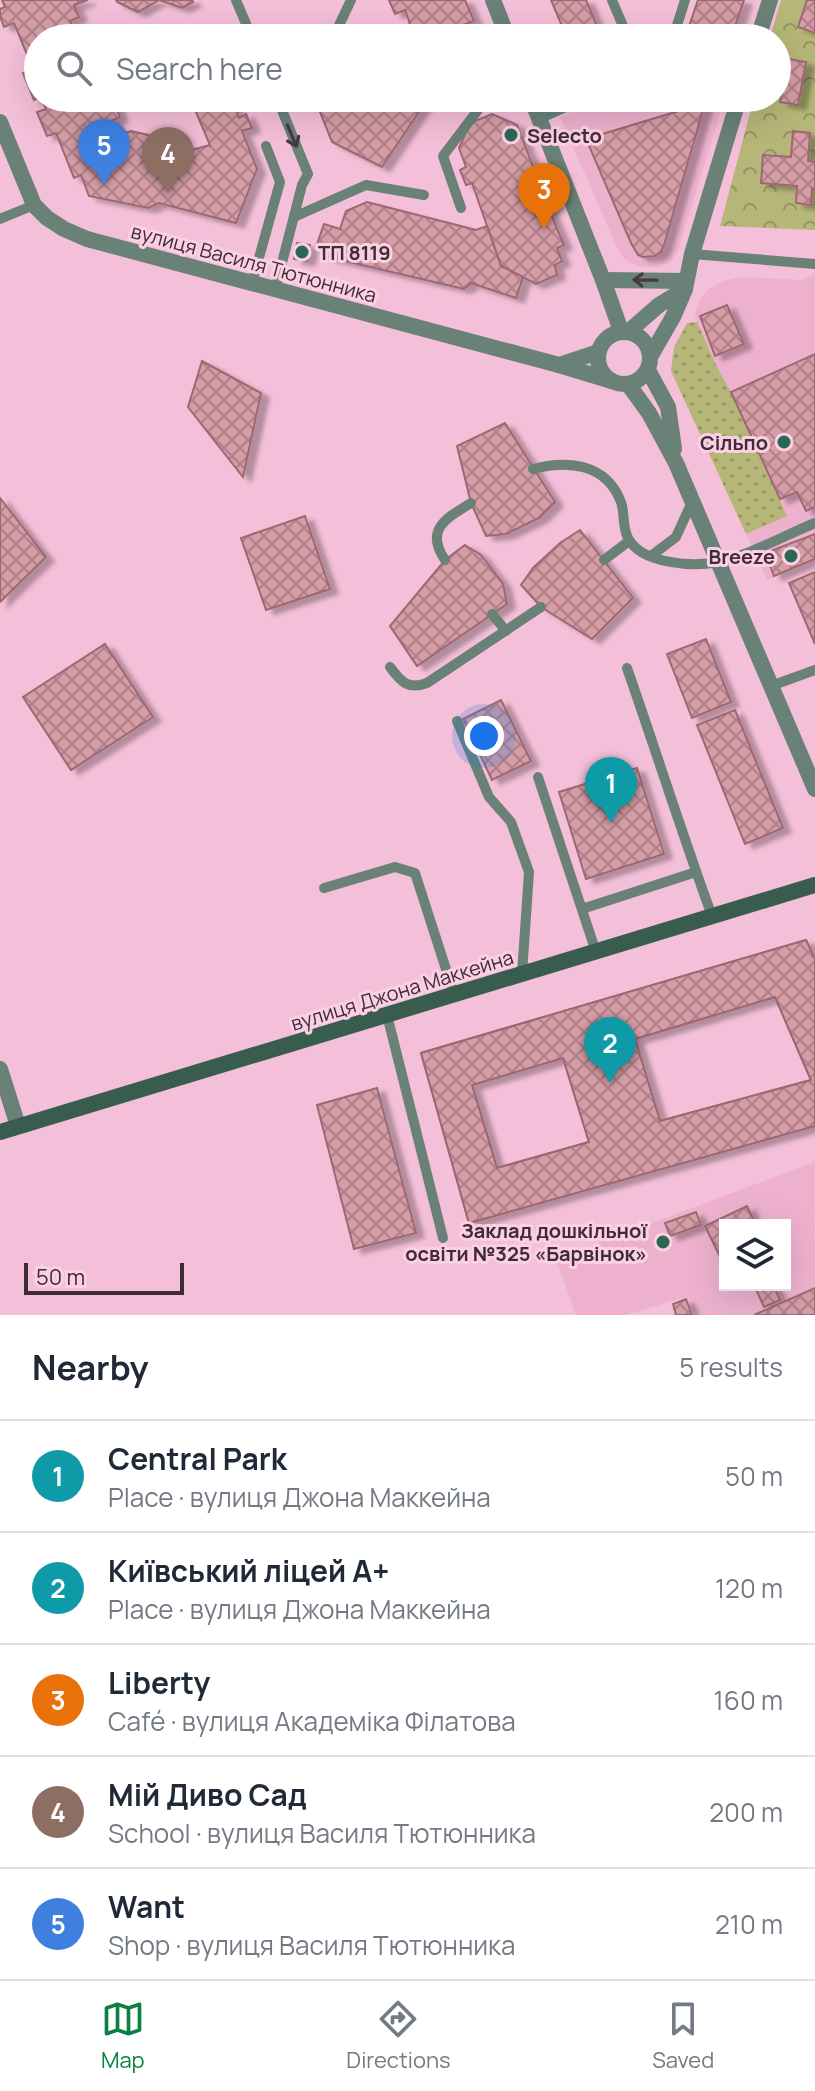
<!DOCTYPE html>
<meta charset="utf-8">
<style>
body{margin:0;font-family:Manrope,sans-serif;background:#f2f2f3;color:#1f2937}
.controls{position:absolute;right:24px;bottom:24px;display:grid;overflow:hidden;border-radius:0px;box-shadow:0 8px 32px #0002}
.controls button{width:72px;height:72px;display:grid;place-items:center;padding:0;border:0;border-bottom:2px solid #e0e1e3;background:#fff;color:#1f2937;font:40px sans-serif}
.scale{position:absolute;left:24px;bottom:20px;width:160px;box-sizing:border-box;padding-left:8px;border:4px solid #402c36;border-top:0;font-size:22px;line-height:28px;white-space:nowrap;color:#402c36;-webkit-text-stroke:6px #fbcfe4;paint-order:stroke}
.you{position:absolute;left:484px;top:736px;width:28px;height:28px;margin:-20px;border:6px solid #fff;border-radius:50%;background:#1a73e8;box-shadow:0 0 0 12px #1a73e833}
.badge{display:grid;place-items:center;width:52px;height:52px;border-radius:50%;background:#0b8043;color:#fff;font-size:26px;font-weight:700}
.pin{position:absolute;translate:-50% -66px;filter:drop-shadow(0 2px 4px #0008)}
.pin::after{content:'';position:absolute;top:42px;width:28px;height:24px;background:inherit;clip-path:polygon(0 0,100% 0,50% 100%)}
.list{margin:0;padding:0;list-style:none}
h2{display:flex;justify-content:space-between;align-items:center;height:104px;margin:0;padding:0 32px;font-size:34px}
h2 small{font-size:26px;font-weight:400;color:#747a83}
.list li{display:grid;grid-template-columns:52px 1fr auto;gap:24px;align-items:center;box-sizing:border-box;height:112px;padding:0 32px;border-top:2px solid #e0e1e3}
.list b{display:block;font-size:30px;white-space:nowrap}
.list p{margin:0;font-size:26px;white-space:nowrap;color:#747a83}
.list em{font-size:26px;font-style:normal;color:#747a83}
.icon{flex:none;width:44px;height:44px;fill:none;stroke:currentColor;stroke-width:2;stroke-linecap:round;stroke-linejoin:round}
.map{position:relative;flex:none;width:815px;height:1315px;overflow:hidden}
.search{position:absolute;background:#fff;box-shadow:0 8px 32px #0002;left:24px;right:24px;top:24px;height:88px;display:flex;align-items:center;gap:20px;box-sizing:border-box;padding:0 28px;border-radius:44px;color:#747a83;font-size:30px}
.sheet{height:664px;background:#fff}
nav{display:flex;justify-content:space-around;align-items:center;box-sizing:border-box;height:112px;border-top:2px solid #e0e1e3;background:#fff;font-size:22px;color:#747a83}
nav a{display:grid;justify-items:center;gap:4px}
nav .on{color:#0b8043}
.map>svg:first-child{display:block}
.built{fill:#edb1ce;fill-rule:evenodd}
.grass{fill:url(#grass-dots)}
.forest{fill:url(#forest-crowns)}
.building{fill:url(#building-cross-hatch);stroke:#9d6871;stroke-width:2;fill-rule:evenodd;filter:url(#shadow)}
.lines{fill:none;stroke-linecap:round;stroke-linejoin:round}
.lane{stroke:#6a8178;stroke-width:10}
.street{stroke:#6a8178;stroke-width:16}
.secondary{stroke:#385c4e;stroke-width:16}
.oneway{stroke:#463940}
.poi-dot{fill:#2b6853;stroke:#fbcfe4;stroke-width:3}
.labels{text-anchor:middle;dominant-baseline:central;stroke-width:6;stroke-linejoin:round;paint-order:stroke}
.poi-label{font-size:20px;font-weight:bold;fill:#402c36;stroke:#fbcfe4;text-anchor:end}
.street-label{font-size:20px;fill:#402c36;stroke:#fbcfe4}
</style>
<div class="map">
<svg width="815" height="1315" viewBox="0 0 815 1315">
<defs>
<pattern id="grass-dots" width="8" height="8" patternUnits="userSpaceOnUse" patternTransform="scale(2)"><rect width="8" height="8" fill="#b6b678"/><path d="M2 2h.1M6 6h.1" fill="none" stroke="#959463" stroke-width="1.8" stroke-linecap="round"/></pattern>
<pattern id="forest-crowns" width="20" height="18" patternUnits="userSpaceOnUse" patternTransform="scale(2)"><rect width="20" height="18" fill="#b6b678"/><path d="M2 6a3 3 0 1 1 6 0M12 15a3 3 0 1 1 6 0" fill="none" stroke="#959463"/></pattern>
<pattern id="building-cross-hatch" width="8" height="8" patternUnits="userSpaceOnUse" patternTransform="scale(2)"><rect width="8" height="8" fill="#d69da6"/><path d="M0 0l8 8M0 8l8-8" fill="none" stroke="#af8088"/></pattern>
<filter id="shadow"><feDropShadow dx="8" dy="4.5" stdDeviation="2" flood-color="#0004"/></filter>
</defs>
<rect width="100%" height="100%" fill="#f4bfd8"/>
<g class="built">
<path d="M604 98H725L678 251 670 262 659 267H643L628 262 619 252 560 117Z"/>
<path d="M815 274V560L767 580 746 534 787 516 731 392 716 365 697 322 695 313 699 302 709 289 723 281 741 277 801 280Z"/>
<path d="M815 1162V1315H696L686 1297 625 1315H576L556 1259ZM725 1225H785V1285H725Z"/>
</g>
<path class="grass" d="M697 322 716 365 731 392 787 516 746 534 671 371 674 347 687 323Z"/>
<path class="forest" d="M781 0H815V230L720 226 754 98H777V38H770Z"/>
<g class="building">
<path d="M2 0H88L74 5 79 17 70 21 77 38H38V98L34 100 23 73 33 69 14 23 4 27 0 16V9L5 7Z"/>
<path d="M116 0H159L138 12 117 2Z"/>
<path d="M159 0H192L193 2 182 8Z"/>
<path d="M389 0H465L474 21 463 25 469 38H390L398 28 410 24 405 10 395 14Z"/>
<path d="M551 0H586L602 38H567Z"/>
<path d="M698 0H744L731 38H685Z"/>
<path d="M807 0H815V33L798 27Z"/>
<path d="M777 57 806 62 798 105 780 102 785 77 777 75Z"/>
<path d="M41 98H113L120 117 111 121 117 136 131 131 148 135 184 152 210 145 196 112 231 98 239 118 246 114 252 128 242 131 257 169 236 223 159 203 148 208 89 196 81 175 74 178 56 133 47 136 37 112 46 109Z"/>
<path d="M304 98H435L426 101 382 167 332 142 316 102 307 106Z"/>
<path d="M705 103 664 245 661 252 655 256 643 257 638 255 631 243 586 139Z"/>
<path d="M492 114 517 125 534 169 543 171 538 180 546 199 556 202 549 210 564 245 557 248 562 261 555 265 557 275 536 284 501 266 472 183 466 185 460 170 466 167 459 148 470 123Z"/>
<path d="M793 131 810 133 808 161 815 162V188H812L811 205 796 203 797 186 761 183 763 155 791 157Z"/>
<path d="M367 202 476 230 487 226 501 266 523 277 516 298 471 283 464 289 328 257 316 247 324 224 340 229 346 211Z"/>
<path d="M297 243 310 245 307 261 294 259Z"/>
<path d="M727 305 744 344 715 356 700 316Z"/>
<path d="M815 354V507L806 511 797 492 780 499 731 392Z"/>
<path d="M202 361 261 393 243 477 188 407Z"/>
<path d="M505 423 555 502 539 518 506 534 486 536 471 503 457 446Z"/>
<path d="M0 498 46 557 0 602Z"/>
<path d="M305 516 330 589 266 610 241 538Z"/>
<path d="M580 530 633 598 592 639 541 607 521 585 533 568 560 543Z"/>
<path d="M815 534V559L774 576 765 553Z"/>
<path d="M465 545 481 555 503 584 507 604 417 666 390 626 445 560Z"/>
<path d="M815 572V644L789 583Z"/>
<path d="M706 639 731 702 692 718 667 654Z"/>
<path d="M105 644 153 717 71 770 23 697Z"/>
<path d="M501 700 531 761 492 780 463 719Z"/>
<path d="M735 710 783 828 745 844 697 725Z"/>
<path d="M637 768 664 854 586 879 559 792Z"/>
<path d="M806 940 815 959V1126L469 1223 421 1053ZM775 997 811 1080 660 1121 635 1039ZM563 1058 589 1142 497 1168 472 1085Z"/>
<path d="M806 940 815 959V1126L469 1223 421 1053ZM775 997 811 1080 660 1121 635 1039ZM563 1058 589 1142 497 1168 472 1085Z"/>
<path d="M377 1088 416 1233 354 1249 317 1105Z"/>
<path d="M747 1206 756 1225H725V1267L705 1226Z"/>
<path d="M696 1212 701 1225 670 1236 665 1223Z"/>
<path d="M754 1285H773L780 1300 764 1307Z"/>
<path d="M815 1288V1315H754Z"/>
<path d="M686 1299 692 1315H676L673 1304Z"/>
</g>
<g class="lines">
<g class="lane">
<path d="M236 0 252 38"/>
<path d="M612 0 628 38"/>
<path d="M113 36 114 38"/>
<path d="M333 38 351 0"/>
<path d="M673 38 685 0"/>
<path d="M181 98H184"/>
<path d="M539 119 586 98"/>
<path d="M461 208 443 156 487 98"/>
<path d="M294 217 366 185 424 195"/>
<path d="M0 219 34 205"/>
<path d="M692 254 815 264"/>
<path d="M252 283 280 182 266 146"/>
<path d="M275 290 302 185 308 174 277 98"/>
<path d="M533 469C568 460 606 463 621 502 625 513 622 527 628 538 641 564 693 567 718 562 752 554 783 536 815 523"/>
<path d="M651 556 676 537 692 502"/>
<path d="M445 560C424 529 447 518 471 503"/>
<path d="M604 560 629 541"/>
<path d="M492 614 506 631"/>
<path d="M390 667C401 682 408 690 427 683L541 607"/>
<path d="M627 668C656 751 682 834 712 916"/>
<path d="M771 686 815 670"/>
<path d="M457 721 489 797 511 822 529 872 522 974"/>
<path d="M538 777 596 952"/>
<path d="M324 888 395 867 415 873 454 994"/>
<path d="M582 909 696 872"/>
<path d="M387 1015 443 1238"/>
</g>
<g class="street">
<path d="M493 0 508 38"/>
<path d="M758 38 770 0"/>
<path d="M531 98 603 280 621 331"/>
<path d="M0 122 34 205 47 218 64 229 87 239 559 365 612 381"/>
<path d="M603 280 686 281"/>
<circle cx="624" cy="358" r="26"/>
<path d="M628 332 659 305 685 289"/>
<path d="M650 357 673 317 685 289 692 254 739 98"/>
<path d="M559 365 598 352"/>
<path d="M648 370 668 407 674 449"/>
<path d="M628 384 649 413 676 463 815 789"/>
<path d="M0 1069 18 1126"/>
</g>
<path class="secondary" d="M0 1132 815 885"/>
</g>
<defs><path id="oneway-shaft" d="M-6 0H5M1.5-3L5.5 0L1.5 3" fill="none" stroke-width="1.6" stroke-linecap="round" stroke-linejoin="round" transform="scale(2)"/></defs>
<g class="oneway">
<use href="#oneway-shaft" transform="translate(292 136) rotate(67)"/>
<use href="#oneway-shaft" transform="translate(645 280) rotate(-179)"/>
</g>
<g class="poi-dot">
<circle cx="511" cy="135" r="8"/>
<circle cx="302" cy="252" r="8"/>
<circle cx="784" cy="442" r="8"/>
<circle cx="791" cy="556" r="8"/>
<circle cx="663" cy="1242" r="8"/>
</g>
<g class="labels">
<g class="poi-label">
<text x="527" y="135" text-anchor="start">Selecto</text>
<text x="318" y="252" text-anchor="start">ТП 8119</text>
<text x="768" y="442">Сільпо</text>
<text x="775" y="556">Breeze</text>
<text x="647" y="1230">Заклад дошкільної<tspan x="647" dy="23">освіти №325 «Барвінок»</tspan></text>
</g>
<g class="street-label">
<text transform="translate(254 263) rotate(15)">вулиця Василя Тютюнника</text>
<text transform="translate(402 990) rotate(-17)">вулиця Джона Маккейна</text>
</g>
</g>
</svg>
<div class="controls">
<button><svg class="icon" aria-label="layers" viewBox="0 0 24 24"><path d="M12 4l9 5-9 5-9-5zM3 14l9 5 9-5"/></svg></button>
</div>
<div class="scale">50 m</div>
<div class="you"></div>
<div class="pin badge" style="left:611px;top:823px;background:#0f9aa8">1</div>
<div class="pin badge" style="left:610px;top:1083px;background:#0f9aa8">2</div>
<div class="pin badge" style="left:544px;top:229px;background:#e8710a">3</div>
<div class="pin badge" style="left:168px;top:193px;background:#8d6e63">4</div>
<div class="pin badge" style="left:104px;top:185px;background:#3f7fe0">5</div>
<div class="search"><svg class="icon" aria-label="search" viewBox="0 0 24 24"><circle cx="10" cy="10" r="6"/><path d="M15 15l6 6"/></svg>Search here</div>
</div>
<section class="sheet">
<h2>Nearby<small>5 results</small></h2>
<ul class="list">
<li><span class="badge" style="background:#0f9aa8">1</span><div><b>Central Park</b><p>Place · вулиця Джона Маккейна</p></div><em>50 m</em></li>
<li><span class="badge" style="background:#0f9aa8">2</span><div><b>Київський ліцей А+</b><p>Place · вулиця Джона Маккейна</p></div><em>120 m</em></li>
<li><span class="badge" style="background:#e8710a">3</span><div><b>Liberty</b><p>Café · вулиця Академіка Філатова</p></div><em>160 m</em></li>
<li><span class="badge" style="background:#8d6e63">4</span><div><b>Мiй Диво Сад</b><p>School · вулиця Василя Тютюнника</p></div><em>200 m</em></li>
<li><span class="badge" style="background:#3f7fe0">5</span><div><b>Want</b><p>Shop · вулиця Василя Тютюнника</p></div><em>210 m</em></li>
</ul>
</section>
<nav>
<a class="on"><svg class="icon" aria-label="map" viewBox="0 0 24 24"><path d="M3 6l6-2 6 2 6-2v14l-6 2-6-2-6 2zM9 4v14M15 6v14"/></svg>Map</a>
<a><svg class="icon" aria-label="directions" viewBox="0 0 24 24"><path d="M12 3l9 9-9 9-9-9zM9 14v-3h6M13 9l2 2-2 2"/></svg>Directions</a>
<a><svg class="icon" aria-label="saved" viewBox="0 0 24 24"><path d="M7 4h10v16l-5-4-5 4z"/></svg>Saved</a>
</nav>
